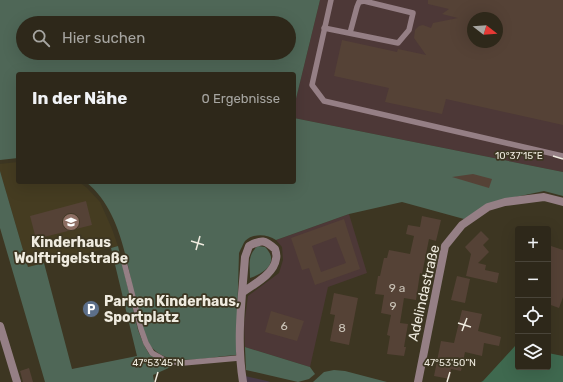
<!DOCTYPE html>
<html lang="de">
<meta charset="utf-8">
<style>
body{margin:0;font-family:Rubik,sans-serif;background:#3a3427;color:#f1f3f6}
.controls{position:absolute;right:12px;bottom:12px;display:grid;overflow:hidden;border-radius:4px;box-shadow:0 4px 16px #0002}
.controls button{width:36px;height:36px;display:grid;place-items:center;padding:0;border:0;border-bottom:1px solid #494439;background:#2e281a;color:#f1f3f6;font:20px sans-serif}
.compass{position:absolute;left:467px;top:12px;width:36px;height:36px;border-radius:50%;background:#2e281a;box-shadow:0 4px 16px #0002;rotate:107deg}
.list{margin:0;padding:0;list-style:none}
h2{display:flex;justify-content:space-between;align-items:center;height:52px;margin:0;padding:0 16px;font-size:17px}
h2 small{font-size:13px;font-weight:400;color:#a7a6a2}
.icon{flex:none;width:22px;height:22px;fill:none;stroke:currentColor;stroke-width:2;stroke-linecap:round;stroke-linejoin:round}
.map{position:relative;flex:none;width:563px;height:382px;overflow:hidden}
.search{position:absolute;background:#2e281a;box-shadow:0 4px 16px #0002;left:16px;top:16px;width:280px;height:44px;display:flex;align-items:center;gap:10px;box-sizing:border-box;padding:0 14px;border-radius:22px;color:#a7a6a2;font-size:15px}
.panel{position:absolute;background:#2e281a;box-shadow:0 4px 16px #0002;left:16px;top:72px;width:280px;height:112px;border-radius:4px}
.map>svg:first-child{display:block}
.commercial{fill:#473946}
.industrial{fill:#4d3837;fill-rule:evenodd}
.built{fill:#453c21}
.green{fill:#4f6757;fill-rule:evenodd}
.forest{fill:#3f694f}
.building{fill:#554236;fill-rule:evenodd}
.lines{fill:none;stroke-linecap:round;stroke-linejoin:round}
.service{stroke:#957f85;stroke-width:5.5}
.minor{stroke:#957f85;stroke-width:8}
.ticks{fill:none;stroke:#efebdf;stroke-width:1.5}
.labels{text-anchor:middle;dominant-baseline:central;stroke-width:3.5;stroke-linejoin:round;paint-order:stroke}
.number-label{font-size:12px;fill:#c8c1b5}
.poi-label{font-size:14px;font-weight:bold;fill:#efebdf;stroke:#3d3622}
.street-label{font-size:14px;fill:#efebdf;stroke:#3d3622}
.ticks-label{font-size:10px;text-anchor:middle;fill:#efebdf;stroke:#3d3622;stroke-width:3.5;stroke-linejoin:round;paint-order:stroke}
</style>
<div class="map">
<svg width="563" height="382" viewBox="0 0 563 382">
<rect width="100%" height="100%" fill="#3d3622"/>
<path class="commercial" d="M245 376 267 381 270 382H246Z"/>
<g class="industrial">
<path d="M320 0H563V172L294 118V107ZM473 18H497V42H473Z"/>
<path d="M349 214 367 273 328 287 310 367 245 347 244 325 248 296 279 273 283 260 282 247 276 240Z"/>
</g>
<path class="built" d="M18 162V182H79L87 188 100 202 112 229 118 246 28 267 0 171V164Z"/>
<g class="green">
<path d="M0 0H320L294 107V74H18V158L0 160ZM23 23H289V53H23Z"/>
<path d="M294 118 563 172V196L544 191 505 199 464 219 402 202 349 214 276 240C267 234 253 233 245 241 243 244 241 249 239 253L236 355C218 356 182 364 166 357 158 354 152 349 148 342 142 330 139 317 136 304 127 263 121 210 86 182H294Z"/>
<path d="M0 171 28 267 44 263 72 369 137 356 111 248 118 246 138 330 144 345 149 354 165 364 173 366 153 375 154 382H45L0 228Z"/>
<path d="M258 246 265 247C280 262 265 273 250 278 250 266 247 254 258 246Z"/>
<path d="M245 347 310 367 315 374 309 379 298 382 246 370Z"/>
<path d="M334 370 345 371 387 382H313L324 372Z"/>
</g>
<path class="forest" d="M515 346H518V367H548V353L563 356V382H481L483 381Z"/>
<g class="building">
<path d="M428 0H563V125L446 99 442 114 385 102 389 88 334 76 342 40 397 52 398 49 426 55 414 38 415 30 419 26 423 25 431 28 433 23 458 18 442 14 449 9 428 4ZM473 18H497V42H473Z"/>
<path d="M473 174 492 179 489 188 452 177Z"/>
<path d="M86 201 92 225 36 239 30 216Z"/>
<path d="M422 216 441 220 436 241 429 239 422 274 420 273 416 300 404 298 400 323 408 324 404 347H406L404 356 387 354 390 336 387 335 391 315 381 313 384 295 375 294 378 276H380L384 258H387L389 250 410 254 414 236 406 234 408 225 420 227Z"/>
<path d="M344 219 360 269 315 285 309 268 302 270 291 238ZM336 237 346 263 321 272 312 246Z"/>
<path d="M481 231 489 239 483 245 489 252 478 263 486 265 485 270 499 273 497 283 466 276 471 254 465 247Z"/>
<path d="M548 245 563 250V297L559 308 548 304Z"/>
<path d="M457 276 470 279 465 303 451 300Z"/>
<path d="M334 293 358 298 349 345 330 341 335 315 330 314Z"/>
<path d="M462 310 482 314 478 331 501 337 499 346 484 343 482 356 465 352 461 371 451 369 450 379 434 376 441 341 454 343Z"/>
<path d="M271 311 304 321 297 341 265 332Z"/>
<path d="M29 368 33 382H23L20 371Z"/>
</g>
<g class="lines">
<g class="service">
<path d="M331 0 312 85 324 101 563 156"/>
<path d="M324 28 398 43 409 30 413 13 364 1 359 2 357 7 350 33"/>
<path d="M124 262 141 329 146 343 152 353 166 361 183 363 239 358"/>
</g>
<g class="minor">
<path d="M243 292C254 284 274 274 276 259 277 256 276 252 275 249 265 240 262 239 249 246L245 257C242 299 236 340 243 382"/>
<path d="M0 326 17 382"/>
<path d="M418 382 445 246 462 225 488 207 505 202 544 197 563 202"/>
</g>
</g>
<path class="ticks" d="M553 156 563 159M191 241 204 245M196 250 200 236M458 323 471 327M462 331 467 318M155 382 158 372M447 382 450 372"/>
<defs>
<g id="school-disc" transform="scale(0.9)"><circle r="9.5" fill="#8d6e63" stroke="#3d3622"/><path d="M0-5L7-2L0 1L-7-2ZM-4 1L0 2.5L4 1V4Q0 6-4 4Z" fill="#fff"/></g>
<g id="parking-disc" transform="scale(0.9)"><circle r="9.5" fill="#5c6f8a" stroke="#3d3622"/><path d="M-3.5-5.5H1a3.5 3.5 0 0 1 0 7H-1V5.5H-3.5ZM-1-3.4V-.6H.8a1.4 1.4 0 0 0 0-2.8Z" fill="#fff"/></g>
</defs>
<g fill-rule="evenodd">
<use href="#school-disc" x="71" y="222"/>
<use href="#parking-disc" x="91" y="309"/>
</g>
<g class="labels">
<g class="number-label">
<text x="397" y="288">9 a</text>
<text x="393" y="306">9</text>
<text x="284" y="326">6</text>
<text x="342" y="328">8</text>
</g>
<g class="poi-label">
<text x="71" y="242">Kinderhaus<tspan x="71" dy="16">Wolftrigelstraße</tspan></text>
<text x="104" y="301" text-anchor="start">Parken Kinderhaus,<tspan x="104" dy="16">Sportplatz</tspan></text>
</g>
<g class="street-label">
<text transform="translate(424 293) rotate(-77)">Adelindastraße</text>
</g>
</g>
<g class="ticks-label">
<text x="519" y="159">10°37'15"E</text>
<text x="158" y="366">47°53'45"N</text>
<text x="450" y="366">47°53'50"N</text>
</g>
</svg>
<div class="controls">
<button>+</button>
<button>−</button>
<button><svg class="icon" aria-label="locate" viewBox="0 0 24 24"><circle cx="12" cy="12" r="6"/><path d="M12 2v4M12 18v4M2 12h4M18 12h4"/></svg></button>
<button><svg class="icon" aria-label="layers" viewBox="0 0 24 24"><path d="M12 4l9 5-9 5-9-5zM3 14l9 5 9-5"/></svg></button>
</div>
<svg class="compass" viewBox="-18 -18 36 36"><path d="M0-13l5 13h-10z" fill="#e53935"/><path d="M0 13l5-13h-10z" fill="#a7a6a2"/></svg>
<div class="search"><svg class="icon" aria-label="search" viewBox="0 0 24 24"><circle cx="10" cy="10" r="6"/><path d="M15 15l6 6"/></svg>Hier suchen</div>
<section class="panel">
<h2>In der Nähe<small>0 Ergebnisse</small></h2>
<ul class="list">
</ul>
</section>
</div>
